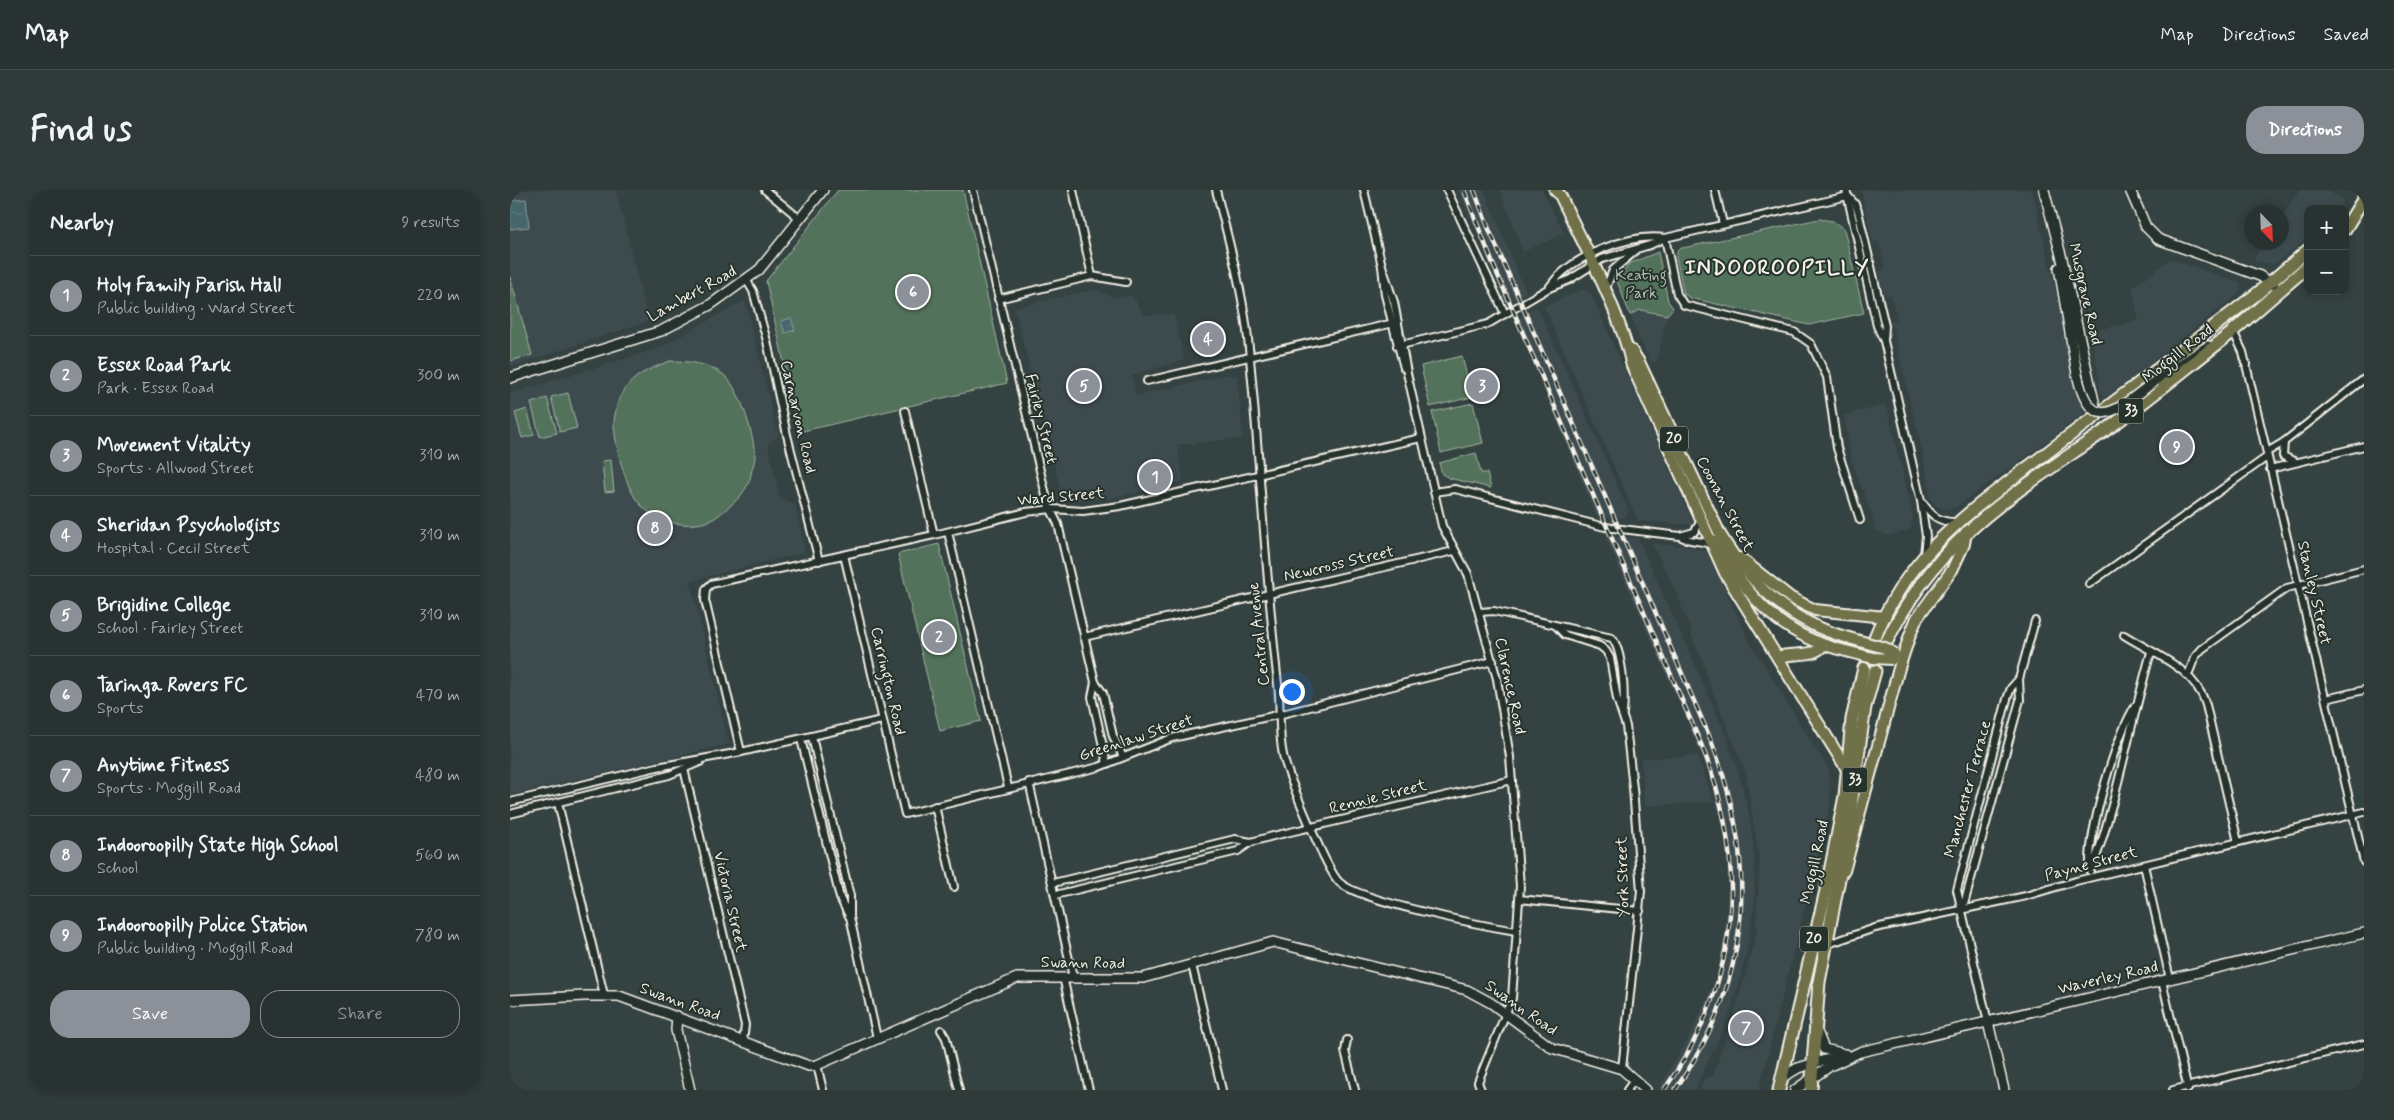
<!DOCTYPE html>
<meta charset="utf-8">
<style>
body{margin:0;font-family:Mynerve,sans-serif;background:#2f3a39;color:#f1f3f6}
.controls{position:absolute;right:15px;top:15px;display:grid;overflow:hidden;border-radius:10px;box-shadow:0 2px 8px #0003}
.controls button{width:45px;height:45px;display:grid;place-items:center;padding:0;border:0;border-bottom:1px solid #434d4d;background:#273231;color:#f1f3f6;font:25px sans-serif}
.compass{position:absolute;left:1734px;top:15px;width:45px;height:45px;border-radius:50%;background:#273231;box-shadow:0 2px 8px #0003;rotate:157deg}
.you{position:absolute;left:781px;top:501px;width:18px;height:18px;margin:-12px;border:4px solid #fff;border-radius:50%;background:#1a73e8;box-shadow:0 0 0 8px #1a73e833}
.badge{display:grid;place-items:center;width:32px;height:32px;border-radius:50%;background:#8c9099;color:#fff;font-size:16px;font-weight:700}
.pin{position:absolute;translate:-50% -50%;border:2px solid #fff;box-shadow:0 1px 5px #0006}
.list{margin:0;padding:0;list-style:none}
h2{display:flex;justify-content:space-between;align-items:center;height:65px;margin:0;padding:0 20px;font-size:21px}
h2 small{font-size:16px;font-weight:400;color:#a4aaab}
.list li{display:grid;grid-template-columns:32px 1fr auto;gap:15px;align-items:center;box-sizing:border-box;height:80px;padding:0 20px;border-top:1px solid #434d4d}
.list b{display:block;font-size:19px;white-space:nowrap}
.list p{margin:0;font-size:16px;white-space:nowrap;color:#a4aaab}
.list em{font-size:16px;font-style:normal;color:#a4aaab}
.actions{display:flex;gap:10px;padding:15px 20px}
.actions a{flex:1;padding:11px 0;border:1px solid #8c9099;border-radius:20px;text-align:center;font-size:18px;color:#8c9099}
.actions .main{background:#8c9099;color:#fff}
.map{position:relative;flex:none;width:1854px;height:900px;overflow:hidden;border-radius:20px}
header{display:flex;align-items:center;gap:30px;box-sizing:border-box;height:70px;padding:0 25px;background:#273231;border-bottom:1px solid #434d4d}
header strong{font-size:24px}
nav{display:flex;gap:28px;margin-inline-start:auto;font-size:18px}
.intro{display:flex;align-items:center;justify-content:space-between;box-sizing:border-box;height:120px;padding:0 30px}
h1{margin:0;font-size:35px}
.button{padding:12px 22px;border-radius:20px;background:#8c9099;color:#fff;font-size:18px;font-weight:700}
main{display:flex;gap:30px;padding:0 30px}
aside{flex:1;background:#273231;border-radius:20px;box-shadow:0 2px 8px #0003}
.map>svg:first-child{display:block}
.built{fill:#3e4c4f}
.green{fill:#52725b;stroke:#a3b2a2}
.water{fill:url(#water-ripples);stroke:#8c9e9e}
.lines{fill:none;stroke-linecap:round;stroke-linejoin:round}
.street-casing{stroke:#f4f1e8;stroke-width:10}
.secondary-casing{stroke:#f4f1e8;stroke-width:12}
.primary-casing{stroke:#f4f1e8;stroke-width:14}
.highway-casing{stroke:#f4f1e8;stroke-width:15}
.street{stroke:#26332d;stroke-width:6}
.secondary{stroke:#26332d;stroke-width:9}
.primary{stroke:#6f714a;stroke-width:10}
.highway{stroke:#6f714a;stroke-width:11}
.rail-casing{stroke:#f4f1e8;stroke-width:4.5}
.rail{stroke:#26332d;stroke-width:2.5;stroke-dasharray:8;stroke-linecap:butt}
.secondary-bridge-casing{stroke:#f4f1e8;stroke-width:12;stroke-linecap:butt}
.primary-bridge-casing{stroke:#f4f1e8;stroke-width:14;stroke-linecap:butt}
.secondary-bridge{stroke:#26332d;stroke-width:9}
.primary-bridge{stroke:#6f714a;stroke-width:10}
.labels{text-anchor:middle;dominant-baseline:central;stroke-width:4;stroke-linejoin:round;paint-order:stroke}
.shield{fill:#26332d;stroke:#b6b8b0;stroke-width:1}
.shield-label{font-size:15px;font-weight:bold;fill:#f4f1e8}
.park-label{font-size:16px;fill:#b3beb0;stroke:#26332d}
.street-label{font-size:16px;fill:#f4f1e8;stroke:#26332d}
.district-label{font-size:21px;font-weight:bold;letter-spacing:1px;fill:#f4f1e8;stroke:#26332d}
</style>
<header>
<strong>Map</strong>
<nav><a>Map</a><a>Directions</a><a>Saved</a></nav>
</header>
<div class="intro"><h1>Find us</h1><a class="button">Directions</a></div>
<main>
<aside>
<h2>Nearby<small>9 results</small></h2>
<ul class="list">
<li><span class="badge">1</span><div><b>Holy Family Parish Hall</b><p>Public building · Ward Street</p></div><em>220 m</em></li>
<li><span class="badge">2</span><div><b>Essex Road Park</b><p>Park · Essex Road</p></div><em>300 m</em></li>
<li><span class="badge">3</span><div><b>Movement Vitality</b><p>Sports · Allwood Street</p></div><em>310 m</em></li>
<li><span class="badge">4</span><div><b>Sheridan Psychologists</b><p>Hospital · Cecil Street</p></div><em>310 m</em></li>
<li><span class="badge">5</span><div><b>Brigidine College</b><p>School · Fairley Street</p></div><em>310 m</em></li>
<li><span class="badge">6</span><div><b>Taringa Rovers FC</b><p>Sports</p></div><em>470 m</em></li>
<li><span class="badge">7</span><div><b>Anytime Fitness</b><p>Sports · Moggill Road</p></div><em>480 m</em></li>
<li><span class="badge">8</span><div><b>Indooroopilly State High School</b><p>School</p></div><em>560 m</em></li>
<li><span class="badge">9</span><div><b>Indooroopilly Police Station</b><p>Public building · Moggill Road</p></div><em>780 m</em></li>
</ul>
<div class="actions"><a class="main">Save</a><a>Share</a></div>
</aside>
<div class="map">
<svg width="1854" height="900" viewBox="0 0 1854 900">
<defs>
<pattern id="water-ripples" width="26" height="14" patternUnits="userSpaceOnUse" patternTransform="scale(1.25)"><rect width="26" height="14" fill="#46666c"/><path d="M2 4q2-2 4 0t4 0M15 11q2-2 4 0t4 0" fill="none" stroke="#617c81"/></pattern>
</defs>
<rect width="100%" height="100%" fill="#344241"/>
<filter id="ink" filterUnits="userSpaceOnUse"><feTurbulence type="fractalNoise" baseFrequency=".02" numOctaves="2"/><feDisplacementMap in="SourceGraphic" scale="10" xChannelSelector="R" yChannelSelector="G"/><feConvolveMatrix kernelMatrix="1 2 1 2 8 2 1 2 1" color-interpolation-filters="sRGB"/></filter>
<g filter="url(#ink)">
<g class="built">
<path d="M0 0H106L138 131 0 177Z"/>
<path d="M948 0H974L1016 103 998 113Z"/>
<path d="M990 0H1032L1054 43 1013 62Z"/>
<path d="M1351 0H1522L1574 224 1446 317 1437 319 1428 317 1421 310 1413 264 1381 131 1387 129 1381 105 1375 106 1369 81 1375 79 1369 51 1363 52Z"/>
<path d="M1789 0H1817L1834 11 1827 19H1798V48L1764 74 1743 70 1754 53 1772 52V27Z"/>
<path d="M1660 69 1729 92 1731 98 1728 104 1596 208 1594 207 1591 203 1584 160 1579 142 1629 130 1622 98Z"/>
<path d="M586 99 604 108 622 105 634 125 664 124 674 170 622 185 626 206 717 185 727 186 733 248 667 255 673 291 598 309 564 310 555 308 551 301 504 118Z"/>
<path d="M1072 100 1080 102 1184 335 1128 331 1034 116Z"/>
<path d="M235 110 268 246 258 254 270 308 285 314 295 362 180 391 219 554 0 605V204L150 158Z"/>
<path d="M1028 118 1119 322 1114 328H1093L1085 324 1005 130 1022 119Z"/>
<path d="M1130 120 1157 125 1147 172 1139 170 1120 125Z"/>
<path d="M1376 215 1403 325 1401 339 1379 346 1365 340 1362 325 1341 269 1334 225Z"/>
<path d="M1095 346 1128 348 1215 543 1229 584 1239 624 1244 662 1245 711 1236 765 1220 823 1185 900H1148L1182 842 1207 785 1215 740 1219 684 1217 651 1198 579Z"/>
<path d="M1142 354 1172 356 1197 361 1239 451 1319 580 1320 616 1249 900H1190L1193 890 1203 886 1227 815 1248 738 1246 734 1250 675 1236 583 1195 483 1197 482 1181 444 1182 442 1162 393Z"/>
<path d="M1187 565 1204 612 1135 616 1131 569Z"/>
</g>
<g class="green">
<path d="M328 0H453L497 193 289 242 256 91Z"/>
<path d="M1309 29 1323 31 1334 39 1354 123 1299 135 1180 108 1174 104 1166 67 1168 59Z"/>
<path d="M1148 62 1158 111 1163 118 1157 125 1130 120 1120 125 1107 91 1119 74Z"/>
<path d="M0 87 22 165 0 171Z"/>
<path d="M952 166 962 207 920 217 911 176Z"/>
<path d="M160 171C179 171 195 173 211 183 229 193 244 245 245 266 245 272 242 278 241 284 239 299 226 312 215 320 211 323 207 327 203 329 181 341 144 332 129 313 115 297 105 255 104 234 104 221 110 205 118 195 129 182 145 177 160 171Z"/>
<path d="M58 203 67 238 50 242 41 207Z"/>
<path d="M37 208 47 243 30 247 21 213Z"/>
<path d="M963 213 973 253 931 263 922 222Z"/>
<path d="M17 219 24 245 12 248 5 223Z"/>
<path d="M966 263 971 283H977L981 298 939 288 932 284 929 273Z"/>
<path d="M101 270 104 301 95 302 92 271Z"/>
<path d="M429 354 471 531 430 541 388 364Z"/>
</g>
<g class="water">
<path d="M16 9 19 37 0 39V11Z"/>
<path d="M281 128 285 140 275 143 271 131Z"/>
</g>
<g class="lines">
<g class="street-casing">
<g id="street">
<path d="M255 0 290 29"/>
<path d="M463 0 538 314 548 334 585 492 593 503 603 546 613 567"/>
<path d="M563 0 582 86"/>
<path d="M706 0C719 52 734 105 739 158 750 270 755 382 768 494 771 517 768 542 773 565 778 586 816 679 829 692 849 711 975 736 1006 741"/>
<path d="M854 0 872 76 875 105 894 178"/>
<path d="M937 0 995 124"/>
<path d="M1205 0 1213 34"/>
<path d="M1336 0 1367 136 1374 151 1411 311 1416 346 1414 365"/>
<path d="M1338 6 1345 14 1348 21 1375 136 1374 150"/>
<path d="M1155 48 1167 104 1174 115 1284 142 1301 154 1317 187 1327 258 1350 330"/>
<path d="M872 76 884 112 897 183 932 336 958 384 987 489 1000 567 1010 696 1002 808 968 892 971 900"/>
<path d="M237 91 243 101 257 151 277 245 309 371"/>
<path d="M1039 98C1059 67 1118 43 1155 48"/>
<path d="M1096 98 1103 80 1124 62"/>
<path d="M488 109 582 86 616 92"/>
<path d="M1723 141 1733 162 1854 672"/>
<path d="M887 156 978 134 1039 98 1059 90 1092 69 1140 55 1155 48 1338 6"/>
<path d="M637 191 888 132"/>
<path d="M395 221 424 345"/>
<path d="M1774 252 1773 266 1786 272"/>
<path d="M1757 262 1774 252 1854 189"/>
<path d="M1760 279 1854 256"/>
<path d="M924 302 945 299 1095 337 1170 346C1179 353 1192 349 1201 355"/>
<path d="M1412 312C1422 326 1429 333 1448 332"/>
<path d="M438 342 498 597"/>
<path d="M1170 346 1184 342 1191 331"/>
<path d="M334 365 395 624 589 577 662 548 776 523 983 471"/>
<path d="M1579 394 1757 267"/>
<path d="M969 422 984 421 1102 448C1113 462 1115 504 1113 523"/>
<path d="M1046 436 1055 445 1090 456 1096 461 1100 468 1107 509 1116 536 1123 598 1131 701 1112 879"/>
<path d="M1614 445C1644 464 1685 478 1696 515L1728 652"/>
<path d="M574 447 944 361"/>
<path d="M1678 485 1685 467 1692 459 1777 398 1854 379"/>
<path d="M585 492 582 507 597 574"/>
<path d="M1816 509 1854 500"/>
<path d="M302 547 340 706V727L367 848"/>
<path d="M291 549 330 708 339 726"/>
<path d="M231 562 195 410 196 399 201 394 424 345 516 322 542 319 573 321 610 316 911 248"/>
<path d="M174 579 235 835 233 852"/>
<path d="M519 592 563 787"/>
<path d="M0 612 147 577 231 562 372 530"/>
<path d="M48 613 94 805"/>
<path d="M425 616 444 697"/>
<path d="M0 624 159 585 190 572"/>
<path d="M1634 675 1660 789"/>
<path d="M1580 679C1578 641 1605 549 1625 516"/>
<path d="M1580 681C1591 659 1596 635 1603 612 1616 562 1627 512 1641 462"/>
<path d="M543 693 725 649 741 652"/>
<path d="M545 705 728 661 741 652 763 646 1002 590"/>
<path d="M1009 709 1130 721"/>
<path d="M1453 718 1510 510 1509 489 1525 431"/>
<path d="M1315 755 1365 738 1516 706 1566 691 1854 622"/>
<path d="M682 775 712 900"/>
<path d="M553 787 579 900"/>
<path d="M1652 791 1678 899"/>
<path d="M1478 832 1447 700 1497 509 1501 498 1509 489"/>
<path d="M431 840 436 848 449 900"/>
<path d="M837 850 835 861 845 900"/>
<path d="M307 875 313 900"/>
<path d="M1117 900 1125 889"/>
<path d="M1663 900 1854 854"/>
</g>
</g>
<g class="secondary-casing">
<g id="secondary">
<path d="M1534 0 1552 69 1585 216"/>
<path d="M1620 0 1636 37 1648 49 1750 86 1764 95"/>
<path d="M1549 78 1567 184"/>
<path d="M0 188 151 141 200 115 249 80 313 0"/>
<path d="M1645 191 1698 156"/>
<path d="M0 810 74 806H109L299 876 307 875 507 788H633L763 752 957 800 981 813 1042 858 1112 879 1136 900"/>
<path d="M167 826 166 840 180 900"/>
<path d="M1478 832 1494 900"/>
<path d="M1307 842 1314 859 1331 863"/>
<path d="M1271 888 1288 878 1335 864"/>
<path d="M1285 900 1320 876 1350 862 1854 743"/>
</g>
</g>
<g class="primary-casing">
<g id="primary">
<path d="M1045 0 1050 5C1076 60 1108 116 1122 176L1215 383 1338 581"/>
<path d="M1121 160 1129 172 1210 344C1240 395 1282 433 1339 448"/>
<path d="M1207 350C1235 407 1271 446 1336 461"/>
<path d="M1230 368 1281 408 1305 420 1375 427"/>
<path d="M1268 467C1282 462 1305 468 1313 455"/>
<path d="M1334 681 1389 478 1400 445 1407 428 1442 380 1454 354 1456 342"/>
</g>
</g>
<g class="highway-casing">
<g id="highway">
<path d="M1835 39 1854 8"/>
<path d="M1723 141 1798 76"/>
<path d="M1595 219 1748 103 1798 60"/>
<path d="M1364 450C1393 373 1449 329 1513 281 1537 263 1561 244 1586 226"/>
<path d="M1376 453C1428 344 1508 302 1603 235 1643 206 1681 174 1720 144"/>
<path d="M1269 900 1318 692 1335 606 1342 529 1354 478"/>
<path d="M1301 900 1309 792 1335 658 1355 517 1365 481"/>
</g>
</g>
<use href="#street" class="street"/>
<use href="#secondary" class="secondary"/>
<use href="#primary" class="primary"/>
<use href="#highway" class="highway"/>
<g class="rail-casing">
<g id="rail">
<path d="M954 0 983 74 1191 554C1240 674 1230 794 1154 900"/>
<path d="M964 0 978 37 1200 548C1249 672 1243 789 1165 900"/>
</g>
</g>
<use href="#rail" class="rail"/>
<g class="secondary-bridge-casing">
<path id="secondary-bridge" d="M1567 184C1581 250 1610 217 1645 191"/>
</g>
<g class="primary-bridge-casing">
<g id="primary-bridge">
<path d="M1339 448 1375 458 1384 464"/>
<path d="M1336 461 1363 468 1382 469"/>
</g>
</g>
<use href="#secondary-bridge" class="secondary-bridge"/>
<use href="#primary-bridge" class="primary-bridge"/>
</g>
</g>
<g class="labels">
<g class="shield">
<rect x="1608.5" y="208.5" width="25" height="25" rx="4"/>
<rect x="1150" y="236.5" width="28" height="25" rx="4"/>
<rect x="1332.5" y="577.5" width="25" height="25" rx="4"/>
<rect x="1290" y="736.5" width="28" height="25" rx="4"/>
</g>
<g class="shield-label">
<text x="1621" y="221">33</text>
<text x="1164" y="249">20</text>
<text x="1345" y="590">33</text>
<text x="1304" y="749">20</text>
</g>
<g class="park-label">
<text x="1131" y="85">Keating<tspan x="1131" dy="18">Park</tspan></text>
</g>
<g class="street-label">
<text transform="translate(182 104) rotate(-29)">Lambert Road</text>
<text transform="translate(1575 104) rotate(77)">Musgrave Road</text>
<text transform="translate(1668 164) rotate(-38)">Moggill Road</text>
<text transform="translate(288 227) rotate(77)">Carnarvon Road</text>
<text transform="translate(531 229) rotate(76)">Fairley Street</text>
<text transform="translate(551 307) rotate(-5)">Ward Street</text>
<text transform="translate(1215 314) rotate(62)">Coonan Street</text>
<text transform="translate(829 374) rotate(-13)">Newcross Street</text>
<text transform="translate(1804 403) rotate(77)">Stanley Street</text>
<text transform="translate(749 444) rotate(-96)">Central Avenue</text>
<text transform="translate(378 491) rotate(77)">Carrington Road</text>
<text transform="translate(1000 496) rotate(78)">Clarence Road</text>
<text transform="translate(626 548) rotate(-18)">Greenlaw Street</text>
<text transform="translate(1458 599) rotate(-75)">Manchester Terrace</text>
<text transform="translate(868 607) rotate(-14)">Rennie Street</text>
<text transform="translate(1305 672) rotate(-78)">Moggill Road</text>
<text transform="translate(1581 674) rotate(-15)">Payne Street</text>
<text transform="translate(1113 687) rotate(-92)">York Street</text>
<text transform="translate(220 712) rotate(77)">Victoria Street</text>
<text transform="translate(573 773) rotate(1)">Swann Road</text>
<text transform="translate(1598 788) rotate(-13)">Waverley Road</text>
<text transform="translate(170 812) rotate(20)">Swann Road</text>
<text transform="translate(1011 818) rotate(35)">Swann Road</text>
</g>
<g class="district-label">
<text x="1267" y="78">INDOOROOPILLY</text>
</g>
</g>
</svg>
<div class="controls">
<button>+</button>
<button>−</button>
</div>
<svg class="compass" viewBox="-18 -18 36 36"><path d="M0-13l5 13h-10z" fill="#e53935"/><path d="M0 13l5-13h-10z" fill="#a4aaab"/></svg>
<div class="you"></div>
<div class="pin badge" style="left:645px;top:287px">1</div>
<div class="pin badge" style="left:429px;top:447px">2</div>
<div class="pin badge" style="left:972px;top:196px">3</div>
<div class="pin badge" style="left:698px;top:149px">4</div>
<div class="pin badge" style="left:574px;top:196px">5</div>
<div class="pin badge" style="left:403px;top:102px">6</div>
<div class="pin badge" style="left:1236px;top:838px">7</div>
<div class="pin badge" style="left:145px;top:338px">8</div>
<div class="pin badge" style="left:1667px;top:257px">9</div>
</div>
</main>
